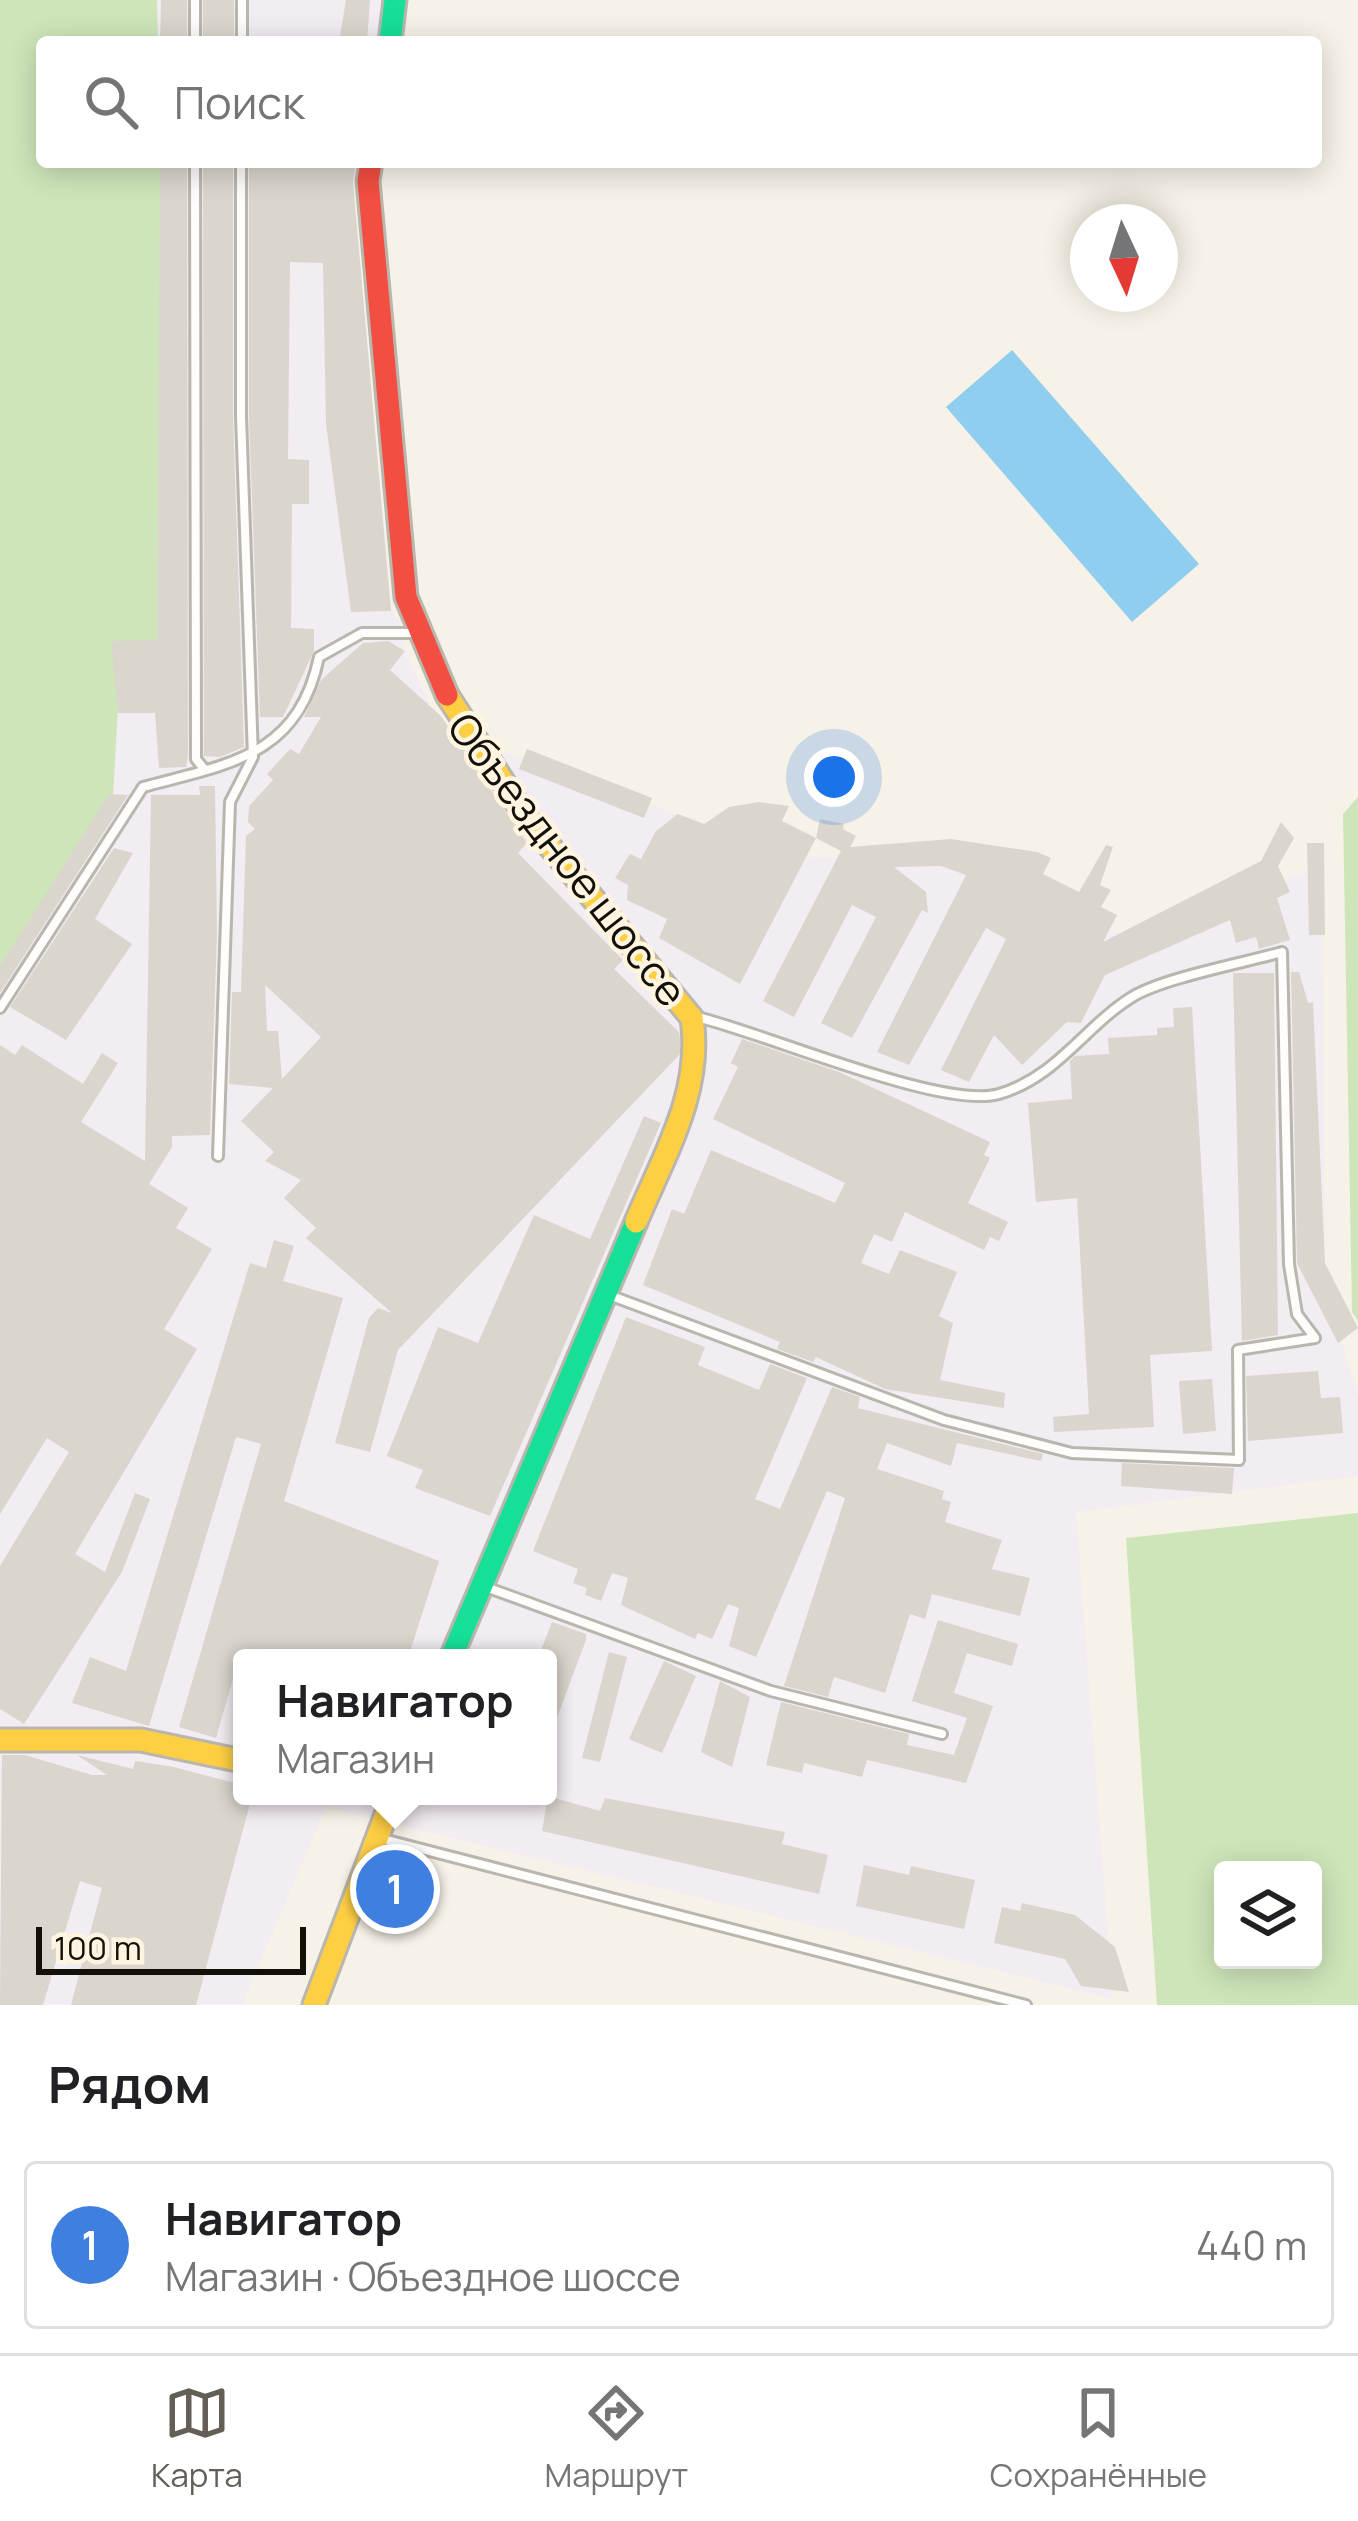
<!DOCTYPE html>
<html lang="ru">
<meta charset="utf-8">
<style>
body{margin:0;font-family:Manrope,sans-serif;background:#f6f6f6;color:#202124}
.controls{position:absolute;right:36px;bottom:36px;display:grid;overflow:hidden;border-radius:12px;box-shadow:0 6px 30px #0003}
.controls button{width:108px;height:108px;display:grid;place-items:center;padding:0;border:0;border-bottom:3px solid #e0e0e0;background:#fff;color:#202124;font:60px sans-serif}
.compass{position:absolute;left:1070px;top:204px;width:108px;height:108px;border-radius:50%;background:#fff;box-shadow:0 6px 30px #0003;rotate:176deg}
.scale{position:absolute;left:36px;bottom:30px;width:270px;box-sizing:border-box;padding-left:12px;border:6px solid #13100a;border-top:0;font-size:33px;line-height:42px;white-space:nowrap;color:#13100a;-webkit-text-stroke:9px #fef4e0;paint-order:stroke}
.you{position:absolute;left:834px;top:777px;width:42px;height:42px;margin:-30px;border:9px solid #fff;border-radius:50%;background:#1a73e8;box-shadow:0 0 0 18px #1a73e833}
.badge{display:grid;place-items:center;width:78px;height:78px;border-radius:50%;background:#635f57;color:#fff;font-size:39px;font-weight:700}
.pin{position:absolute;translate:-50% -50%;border:6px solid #fff;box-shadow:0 3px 12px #0006}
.popup{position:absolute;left:233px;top:1649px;width:324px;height:156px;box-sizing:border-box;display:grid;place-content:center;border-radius:12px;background:#fff;filter:drop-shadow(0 3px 9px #0005);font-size:39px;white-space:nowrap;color:#757577}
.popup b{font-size:45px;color:#202124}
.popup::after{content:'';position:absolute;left:50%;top:100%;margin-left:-24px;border:24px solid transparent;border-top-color:#fff}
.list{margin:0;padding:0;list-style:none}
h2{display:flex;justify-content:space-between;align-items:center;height:156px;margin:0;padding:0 48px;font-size:51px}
h2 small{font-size:39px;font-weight:400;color:#757577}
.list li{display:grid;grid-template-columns:78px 1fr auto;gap:36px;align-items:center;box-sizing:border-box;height:168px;margin:0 24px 24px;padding:0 24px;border:3px solid #e0e0e0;border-radius:12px}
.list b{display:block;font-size:45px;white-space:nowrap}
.list p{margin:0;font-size:39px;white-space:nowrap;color:#757577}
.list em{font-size:39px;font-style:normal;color:#757577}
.icon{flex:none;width:66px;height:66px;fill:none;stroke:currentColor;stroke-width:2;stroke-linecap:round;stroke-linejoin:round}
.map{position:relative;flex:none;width:1358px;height:2005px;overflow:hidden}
.search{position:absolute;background:#fff;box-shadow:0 6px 30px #0003;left:36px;right:36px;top:36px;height:132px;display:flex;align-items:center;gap:30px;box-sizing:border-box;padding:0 42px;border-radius:12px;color:#757577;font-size:45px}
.sheet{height:348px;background:#fff}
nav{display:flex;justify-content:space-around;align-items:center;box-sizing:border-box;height:168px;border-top:3px solid #e0e0e0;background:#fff;font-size:33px;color:#757577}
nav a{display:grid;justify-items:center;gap:6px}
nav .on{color:#635f57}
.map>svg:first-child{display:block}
.industrial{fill:#f2ecf3;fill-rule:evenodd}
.green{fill:#cee5b9;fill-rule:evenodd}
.water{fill:#90ceef}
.building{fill:#dad6cd;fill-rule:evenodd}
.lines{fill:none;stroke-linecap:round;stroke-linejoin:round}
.lane-casing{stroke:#b9b6ad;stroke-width:14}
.fast-casing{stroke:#b9b6ad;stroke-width:27}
.slow-casing{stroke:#b9b6ad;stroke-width:27}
.jam-casing{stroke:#b9b6ad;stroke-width:27}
.lane{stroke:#fefdfb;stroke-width:8}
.fast{stroke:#16e098;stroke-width:21}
.slow{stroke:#ffcf43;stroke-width:21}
.jam{stroke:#f24e42;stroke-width:21}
.labels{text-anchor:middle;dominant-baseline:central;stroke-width:9;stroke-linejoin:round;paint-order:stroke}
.street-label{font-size:42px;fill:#13100a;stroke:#fef4e0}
</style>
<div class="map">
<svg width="1358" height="2005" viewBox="0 0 1358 2005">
<rect width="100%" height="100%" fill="#f7f2e7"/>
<g class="industrial">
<path d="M157 0H382V9L376 42H158Z"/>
<path d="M160 162H351L380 596 399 621 405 651 441 730 797 857 990 860 1131 941 1323 865 1325 1289 1358 1396V1476L1076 1512 1113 1999 326 1807 242 2005H0V968L113 798 119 689 166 629ZM242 1658H548V1796H242Z"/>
</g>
<g class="green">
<path d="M0 0H157L158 42H42V162H160L166 630 119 689 113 798 0 968Z"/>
<path d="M1358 797V1321L1352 1312 1343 814Z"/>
<path d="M1358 1513V2005H1157L1126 1538ZM1223 1870H1313V1960H1223Z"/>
</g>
<path class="water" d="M1012 350 1199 564 1132 622 946 407Z"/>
<g class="building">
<path d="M161 0H187V42H160Z"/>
<rect x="203" y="0" width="31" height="42"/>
<path d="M346 0H370L367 42H339Z"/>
<path d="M160 162H187L188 757 186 767 159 768 155 713H118L111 641 157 640Z"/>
<path d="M203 162H233V416L244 747 220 757 204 756Z"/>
<path d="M249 162H356L353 182 391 611 351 612 326 424 323 263 290 262 288 459 309 460V504H292L291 628 314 629V651L283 717H260L249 416Z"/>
<path d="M388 641 405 651 390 670 441 716 527 843 518 853 623 960 614 969 679 1032 682 1052 398 1350 370 1452 335 1443 369 1318 378 1308 392 1313 306 1238 316 1228 284 1198 301 1180 265 1161 274 1152 241 1121 273 1088 229 1084 232 992H241L246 836 255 829 248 822 249 806 273 780 267 774 290 749 299 754 321 717H304L321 680 363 643ZM265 985 321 1037 282 1079 278 1031H267Z"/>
<path d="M527 749 652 798 644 818 519 769Z"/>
<path d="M199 786H215L217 934 210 1135 172 1136V1147L149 1184 188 1208 176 1228 212 1249 164 1329 197 1349 75 1554 105 1572 135 1493 150 1499 122 1572 24 1724 0 1709V1566L69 1452 47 1438 0 1514V1045L15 1055 22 1045 83 1084 102 1053 118 1063 81 1122 145 1161 151 795H200Z"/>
<path d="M109 794 128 795 0 993V966Z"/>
<path d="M759 802 789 806 782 821 816 838 740 984 659 938 667 919 627 900 628 885 615 878 630 854 641 859 656 831 678 814 704 824 729 807Z"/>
<path d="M820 819 844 824 843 829 856 836 850 847 951 839 1037 852 1051 858 1043 874 1079 892 1106 845 1113 847 1100 885 1111 890 1101 907 1117 915 1103 942 1261 861 1281 822 1294 838 1278 866 1290 892 1277 898 1290 940 1259 949 1256 937 1236 943 1230 920 1105 975 1081 1023 1067 1022 1022 1065 994 1035 969 1082 941 1070 1006 939 986 928 909 1065 877 1052 966 875 941 866 894 867 926 892 928 913 922 910 852 1038 821 1023 876 917 852 905 794 1017 763 1001 841 851 816 838Z"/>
<path d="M1307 843H1324L1325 935H1309Z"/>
<path d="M114 848 133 853 95 919 132 944 66 1040 10 1007Z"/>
<path d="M1291 972H1299L1308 1003 1313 1002 1325 1263 1358 1328 1338 1343 1297 1263Z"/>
<path d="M1233 973H1274L1278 1335 1242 1341Z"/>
<path d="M1192 1007 1212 1351 1150 1355 1154 1427 1054 1432 1053 1417 1089 1414 1077 1198 1036 1202 1028 1103 1072 1099 1070 1061 1075 1056 1109 1054 1108 1038 1157 1035V1028L1174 1027 1173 1008Z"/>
<path d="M742 1039 839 1072 990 1142 984 1155 990 1158 968 1203 1008 1222 999 1241 990 1237 984 1250 905 1212 892 1242 874 1234 861 1263 889 1274 900 1250 957 1272 939 1316 953 1323 940 1380 1005 1393 1004 1408 885 1389 816 1357 813 1362 777 1349 780 1342 643 1285 672 1209 684 1214 711 1150 835 1203 845 1183 713 1119 738 1067 731 1063Z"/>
<path d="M644 1116 661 1123 490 1516 415 1488 423 1470 387 1456 438 1327 478 1343 534 1215 590 1239Z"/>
<path d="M274 1240 294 1246 283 1281 343 1298 284 1501 439 1561 408 1658H239L216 1738 179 1727 261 1444 236 1437 149 1726 72 1703 90 1657 126 1671 250 1263 266 1268Z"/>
<path d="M626 1317 705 1347 698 1365 759 1390 770 1364 807 1378 755 1499 780 1509 832 1387 860 1397 858 1408 1043 1454 1041 1461 957 1443 951 1466 887 1443 877 1469 944 1491 942 1499 951 1502 945 1522 1002 1540 992 1569 1030 1578 1020 1616 932 1594 925 1619 910 1614 885 1693 834 1677 828 1697 784 1686 845 1498 827 1491 756 1657 729 1646 739 1608 728 1604 712 1639 698 1633 695 1639 621 1605 628 1578 612 1573 601 1601 585 1595 587 1588 573 1583 578 1569 533 1551Z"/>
<path d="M1318 1371 1321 1398 1340 1397 1343 1433 1248 1441 1246 1376Z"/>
<path d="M1212 1379 1216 1431 1183 1434 1179 1381Z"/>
<path d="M1122 1463 1234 1468 1232 1494 1121 1486Z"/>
<path d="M938 1620 1018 1644 1012 1666 967 1653 954 1693 993 1706 966 1783 867 1760 862 1777 804 1763 802 1773 766 1765 781 1702 909 1734 907 1745 954 1755 967 1718 912 1701Z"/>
<path d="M552 1622 586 1634V1640L549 1739 548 1658H538Z"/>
<path d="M609 1652 627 1657 600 1762 582 1758Z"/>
<path d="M664 1661 696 1676 662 1753 629 1739Z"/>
<path d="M720 1681 750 1697 732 1767 701 1752Z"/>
<path d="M2 1755H25L92 1775H107L77 1755 133 1769 135 1761 174 1767 242 1785V1796H252L196 2005H71L102 1888 80 1881 43 2005H0Z"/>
<path d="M548 1796 600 1811 605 1798 785 1832 782 1844 828 1855 819 1894 542 1831Z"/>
<path d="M396 1855 417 1862 393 1921 373 1915Z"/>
<path d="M864 1865 909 1875 911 1866 975 1880 964 1929 856 1906Z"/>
<path d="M1022 1903 1075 1915 1115 1947 1129 1992 1081 1986 1065 1959 994 1943 1002 1907 1020 1911Z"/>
</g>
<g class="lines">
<g class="lane-casing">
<g id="lane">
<path d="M195 0V42"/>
<path d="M242 42V0"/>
<path d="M195 162 196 759 205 770"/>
<path d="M0 1008 143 787C228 764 298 757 319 657L362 633H416"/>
<path d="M218 1156 230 802 253 757 241 416V162"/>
<path d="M609 1295 944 1420 1072 1453 1239 1460 1238 1350 1315 1338 1297 1314 1289 1264 1282 952C1243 963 1163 978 1132 997 1084 1027 1057 1077 999 1094 942 1110 765 1033 697 1017"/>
<path d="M483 1586 771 1691 942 1734"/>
<path d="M383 1839 1026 2005"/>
</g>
</g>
<g class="fast-casing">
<g id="fast">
<path d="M390 42 395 0"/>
<path d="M451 1658 636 1222"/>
</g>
</g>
<g class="slow-casing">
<g id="slow">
<path d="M447 695 528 820 692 1018C703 1092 664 1155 636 1222"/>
<path d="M0 1740H141L242 1761"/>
<path d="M314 2005 393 1796"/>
</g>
</g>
<g class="jam-casing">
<path id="jam" d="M371 162 368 181 406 597 447 695"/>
</g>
<use href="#lane" class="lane"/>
<use href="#fast" class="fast"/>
<use href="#slow" class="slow"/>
<use href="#jam" class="jam"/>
</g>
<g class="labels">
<g class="street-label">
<text transform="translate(568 859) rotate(52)">Объездное шоссе</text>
</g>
</g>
</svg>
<div class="controls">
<button><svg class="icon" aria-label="layers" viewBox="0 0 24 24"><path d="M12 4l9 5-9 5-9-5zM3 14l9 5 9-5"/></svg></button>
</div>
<svg class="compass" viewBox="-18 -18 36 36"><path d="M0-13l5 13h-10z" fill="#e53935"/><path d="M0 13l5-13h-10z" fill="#757577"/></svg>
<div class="scale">100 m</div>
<div class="you"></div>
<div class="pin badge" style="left:395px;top:1889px;background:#3f7fe0">1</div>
<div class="popup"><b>Навигатор</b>Магазин</div>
<div class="search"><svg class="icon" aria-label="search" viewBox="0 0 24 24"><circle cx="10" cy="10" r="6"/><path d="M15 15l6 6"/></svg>Поиск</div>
</div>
<section class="sheet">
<h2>Рядом<small></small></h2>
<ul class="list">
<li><span class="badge" style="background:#3f7fe0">1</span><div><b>Навигатор</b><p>Магазин · Объездное шоссе</p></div><em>440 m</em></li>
</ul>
</section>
<nav>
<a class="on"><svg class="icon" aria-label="map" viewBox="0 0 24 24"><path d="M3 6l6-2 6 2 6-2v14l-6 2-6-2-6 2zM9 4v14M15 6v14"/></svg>Карта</a>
<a><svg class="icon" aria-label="directions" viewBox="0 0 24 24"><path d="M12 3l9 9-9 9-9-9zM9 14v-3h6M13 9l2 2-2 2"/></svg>Маршрут</a>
<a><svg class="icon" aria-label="saved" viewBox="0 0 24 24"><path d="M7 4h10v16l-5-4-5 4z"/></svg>Сохранённые</a>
</nav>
